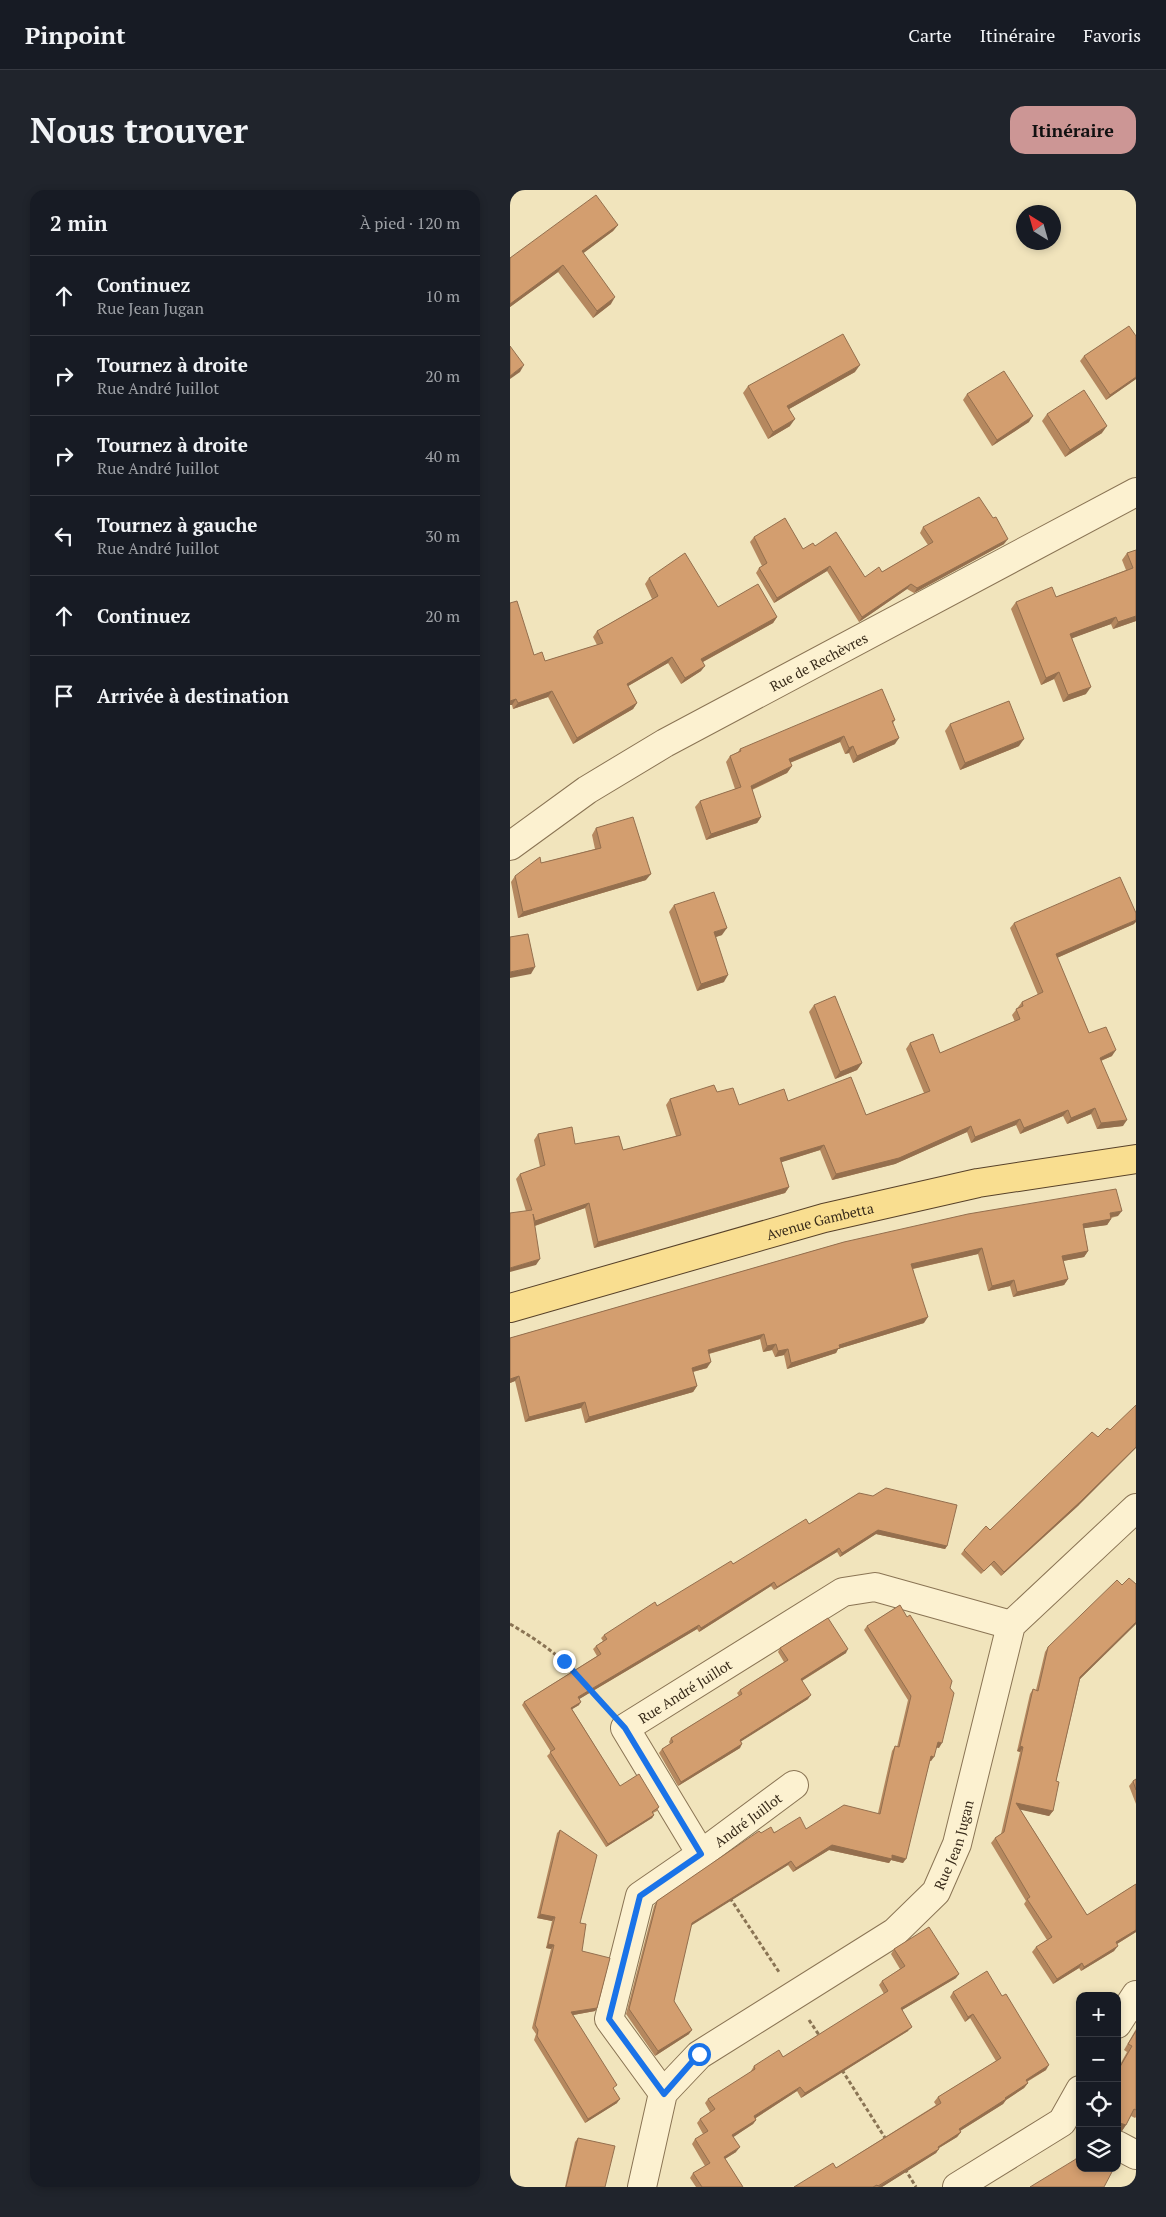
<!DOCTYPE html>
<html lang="fr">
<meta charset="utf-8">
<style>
body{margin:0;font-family:"PT Serif",serif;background:#20242c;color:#f1f3f6}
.controls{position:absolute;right:15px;bottom:15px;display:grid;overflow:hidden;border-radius:10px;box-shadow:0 2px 8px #0003}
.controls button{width:45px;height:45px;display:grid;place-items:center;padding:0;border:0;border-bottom:1px solid #363941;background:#171b24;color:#f1f3f6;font:25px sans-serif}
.compass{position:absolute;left:506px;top:15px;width:45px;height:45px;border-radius:50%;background:#171b24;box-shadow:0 2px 8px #0003;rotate:323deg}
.stop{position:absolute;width:15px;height:15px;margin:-11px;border:4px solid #1a73e8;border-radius:50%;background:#fff}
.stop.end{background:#1a73e8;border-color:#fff;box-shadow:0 1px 5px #0008}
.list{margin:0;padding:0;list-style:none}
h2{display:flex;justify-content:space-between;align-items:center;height:65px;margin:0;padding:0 20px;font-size:21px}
h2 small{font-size:16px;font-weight:400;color:#9ea1a6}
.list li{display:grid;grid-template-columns:32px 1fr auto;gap:15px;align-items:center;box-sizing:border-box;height:80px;padding:0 20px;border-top:1px solid #363941}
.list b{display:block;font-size:19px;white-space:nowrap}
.list p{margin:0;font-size:16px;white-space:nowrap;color:#9ea1a6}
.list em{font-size:16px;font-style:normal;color:#9ea1a6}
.icon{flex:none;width:28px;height:28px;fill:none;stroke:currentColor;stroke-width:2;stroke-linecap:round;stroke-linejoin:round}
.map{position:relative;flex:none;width:626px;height:1997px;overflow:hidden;border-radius:15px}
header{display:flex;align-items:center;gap:30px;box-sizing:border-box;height:70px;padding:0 25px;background:#171b24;border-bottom:1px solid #363941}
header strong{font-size:24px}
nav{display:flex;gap:28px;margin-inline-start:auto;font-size:18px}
.intro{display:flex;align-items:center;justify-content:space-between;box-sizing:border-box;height:120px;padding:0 30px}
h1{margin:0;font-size:35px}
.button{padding:12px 22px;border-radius:15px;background:#cc9695;color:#111;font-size:18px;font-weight:700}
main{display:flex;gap:30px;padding:0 30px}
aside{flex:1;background:#171b24;border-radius:15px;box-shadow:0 2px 8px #0003}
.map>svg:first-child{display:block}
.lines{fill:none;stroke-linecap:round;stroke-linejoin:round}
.minor-casing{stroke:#8a7454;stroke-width:30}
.major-casing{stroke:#574129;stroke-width:30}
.path{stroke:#8a7454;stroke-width:3;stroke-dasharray:4 2.5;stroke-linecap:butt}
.minor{stroke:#fcf1d0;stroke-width:28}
.major{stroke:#f9de90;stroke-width:28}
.wall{fill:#b5885f}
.shaded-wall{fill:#946f4e}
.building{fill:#d39e6f;stroke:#946f4e}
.route{stroke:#1a73e8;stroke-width:6}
.labels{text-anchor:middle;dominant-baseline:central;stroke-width:4;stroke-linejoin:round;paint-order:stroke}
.street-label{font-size:14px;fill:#382b1a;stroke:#f8eecd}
</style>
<header>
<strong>Pinpoint</strong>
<nav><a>Carte</a><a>Itinéraire</a><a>Favoris</a></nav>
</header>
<div class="intro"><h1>Nous trouver</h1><a class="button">Itinéraire</a></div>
<main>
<aside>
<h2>2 min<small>À pied · 120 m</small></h2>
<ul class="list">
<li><svg class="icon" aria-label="ahead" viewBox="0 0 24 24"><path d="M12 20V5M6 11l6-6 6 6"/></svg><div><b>Continuez</b><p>Rue Jean Jugan</p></div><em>10 m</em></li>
<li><svg class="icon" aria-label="right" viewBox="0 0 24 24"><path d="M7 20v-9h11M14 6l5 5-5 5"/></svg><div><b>Tournez à droite</b><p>Rue André Juillot</p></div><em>20 m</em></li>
<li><svg class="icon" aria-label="right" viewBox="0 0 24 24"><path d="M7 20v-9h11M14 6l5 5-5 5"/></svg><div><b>Tournez à droite</b><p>Rue André Juillot</p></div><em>40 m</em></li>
<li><svg class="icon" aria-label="left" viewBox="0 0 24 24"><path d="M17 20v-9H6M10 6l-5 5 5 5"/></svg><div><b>Tournez à gauche</b><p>Rue André Juillot</p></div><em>30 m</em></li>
<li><svg class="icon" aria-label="ahead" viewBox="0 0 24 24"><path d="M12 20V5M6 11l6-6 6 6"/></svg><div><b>Continuez</b></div><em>20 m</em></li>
<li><svg class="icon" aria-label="arrive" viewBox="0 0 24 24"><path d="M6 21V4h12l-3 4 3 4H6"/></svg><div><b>Arrivée à destination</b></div></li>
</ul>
</aside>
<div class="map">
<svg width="626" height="1997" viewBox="0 0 626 1997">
<rect width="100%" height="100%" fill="#f1e4bc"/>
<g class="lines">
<g class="minor-casing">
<g id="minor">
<path id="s1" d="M0 656 77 600 155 553 626 302"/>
<path id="s2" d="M191 1664 284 1595"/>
<path d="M607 1834 626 1805"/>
<path id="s3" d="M153 1903 99 1829 130 1706 191 1664 115 1538 333 1402 365 1397 501 1435"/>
<path d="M607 1955 626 1965"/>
<path id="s4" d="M132 1997 153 1903 189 1865 385 1742 426 1702 447 1654 501 1435 626 1318"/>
<path d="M447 1997 552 1932 570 1900"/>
</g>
</g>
<g class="major-casing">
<g id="major">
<path id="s5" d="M0 1118 314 1028 468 993 626 969"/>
</g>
</g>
<g class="path">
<path d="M0 1434C24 1448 47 1463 66 1484"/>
<path d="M80 1499 96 1517"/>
<path d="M220 1708 269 1782"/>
<path d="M299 1830 311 1848"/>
<path d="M332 1880 377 1951"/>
<path d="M395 1979 406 1997"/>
</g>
<use href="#minor" class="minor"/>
<use href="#major" class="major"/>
</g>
<g class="wall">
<path d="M108 35 103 41 73 63 101 114 83 128 48 82 0 117V68Z"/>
<path d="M574 166 626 189 596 210 570 171Z"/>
<path d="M345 182 279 219 280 236 258 249 233 203 238 196Z"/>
<path d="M457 204 519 232 482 256 453 210Z"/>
<path d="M537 224 592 243 555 267 532 231Z"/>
<path d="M413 337 494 354 404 403 397 399 349 432 317 381 264 413 246 383 249 378 252 376 240 352 244 347 293 359 305 356 355 387 372 382 418 355 410 343Z"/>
<path d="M626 360V431L603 439 601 434 562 448 576 504 553 512 544 489 531 495 501 419 506 412 546 407 616 380 612 370 617 363Z"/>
<path d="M139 388 208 417 267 427 263 433 193 472 191 481 171 494 158 473 118 496 127 513 123 519 63 554 38 507 3 519 2 515H0V413L24 465 35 471 87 455 83 447 87 441 142 409 135 394Z"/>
<path d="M385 530 383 533 385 554 343 573 339 563 335 564 330 552 280 573 282 576 277 583 242 600 251 627 247 633 196 650 185 617 190 611 225 599 216 572 220 566 228 562 230 559Z"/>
<path d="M440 534 509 556 450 580 435 541Z"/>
<path d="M86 638 136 690 8 728 1 692 5 686 31 673 85 659 82 645Z"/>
<path d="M164 715 212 745 206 747 214 792 187 801 159 722Z"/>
<path d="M504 733 624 734 547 768 579 843 602 866 591 871 613 936 587 939 581 924 557 934 553 926 510 944 506 935 461 953 457 942 385 974 322 990 310 960 271 972 279 997 275 1003 84 1058 75 1018 25 1036 26 1075 16 1021 6 989 10 984 30 977 24 950 28 944 65 954 113 960 166 946 156 915 160 909 207 902 229 915 278 911 356 925 414 903 396 859 400 853 430 863 505 832 502 825 512 812 528 805 500 738Z"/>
<path d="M304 815 352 873 347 880 325 889 299 822Z"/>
<path d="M608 1026 601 1028V1029L597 1035 574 1038 578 1061 574 1067 553 1071 558 1089 554 1095 503 1107 500 1096 478 1101 468 1064 403 1079 414 1133 328 1159 326 1163 277 1179 274 1165 265 1167 262 1160 253 1162 250 1149 199 1164 197 1178 183 1182 187 1196 183 1202 75 1233 71 1218 15 1232 5 1191 0 1193V1148L334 1052Z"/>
<path d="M349 1303 437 1356 435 1359 366 1344 330 1367 327 1362 264 1400 261 1396 189 1442 187 1439 69 1509V1515L62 1519 110 1596 149 1617 147 1621 143 1623 144 1625 142 1628 96 1657 37 1566 41 1562 12 1515 14 1512 87 1466 83 1459 86 1456 93 1451 91 1448 94 1445 223 1374 299 1334Z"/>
<path d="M569 1315 491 1386 481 1375 471 1384 451 1364 454 1360 480 1340Z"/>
<path d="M626 1394V1434L570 1489 546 1591 543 1621 539 1626 510 1619 577 1725 626 1694V1742L607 1754 604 1761 571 1781 569 1778 543 1794 522 1762 526 1757 537 1750 514 1714 516 1711 481 1653 485 1648 491 1644 510 1562 507 1561 520 1504 523 1499 526 1500 535 1462 538 1457 612 1395Z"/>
<path d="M390 1415 429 1558 426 1557 421 1571H420L393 1673 381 1670 379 1673 319 1660 283 1682 278 1675 181 1735 164 1811 179 1844 145 1866 116 1824 144 1716 147 1711 251 1643 296 1639 368 1623 382 1561 385 1556 387 1557 398 1510 354 1440 357 1436Z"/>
<path d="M270 1458 336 1463 292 1491 298 1509 231 1551 230 1558 168 1596 149 1563 152 1559 160 1554 159 1552 161 1548 229 1506 227 1503 230 1500 274 1472 268 1462Z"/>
<path d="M626 1589V1614L619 1596 623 1591Z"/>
<path d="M50 1640 70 1733 72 1761 87 1818 85 1821 63 1825 104 1899 107 1913 75 1933 24 1850 26 1844 22 1838 41 1759 36 1758 42 1731 27 1728 47 1643Z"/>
<path d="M384 1759 446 1788 392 1820 398 1841 291 1908 287 1901 246 1928V1930L243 1934 223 1947 226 1962 215 1969 233 1997H186L180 1988 183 1983 195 1976 182 1954 185 1949 193 1944 187 1933 190 1929 200 1922 195 1913 198 1909 241 1882V1881L244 1876 273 1867 374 1804 369 1795 372 1791 390 1779 381 1764Z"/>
<path d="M443 1802 536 1880 517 1892 518 1893 514 1898 496 1910 493 1914 450 1941 451 1942 447 1947 429 1958 426 1963 372 1997H284L326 1978 426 1915 424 1912 428 1907 486 1871 460 1828 455 1832 440 1807Z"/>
<path d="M626 1839V1927L625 1928 621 1926 612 1941 607 1940V1880L617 1862 614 1860Z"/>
<path d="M68 1948 95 1997H55L65 1952Z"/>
</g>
<g class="shaded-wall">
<path d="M108 35 103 41 67 68 72 61Z"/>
<path d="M53 75 48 82 0 117V114Z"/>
<path d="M105 107 101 114 83 128 87 121Z"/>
<path d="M14 175 10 182 0 189V186Z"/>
<path d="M350 175 345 182 272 223 277 216Z"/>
<path d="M626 187V189L596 210 600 205Z"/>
<path d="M523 226 519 232 482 256 487 250Z"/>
<path d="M285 229 280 236 258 249 263 242Z"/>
<path d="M597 236 592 243 555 267 560 260Z"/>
<path d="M498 349 494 354 404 403 407 398Z"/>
<path d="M320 376 317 381 264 413 267 408Z"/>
<path d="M401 394 397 399 349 432 352 427Z"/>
<path d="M626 426V431L603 439 608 432Z"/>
<path d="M267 427 263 433 187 475 191 469Z"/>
<path d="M606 427 601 434 555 451 560 444Z"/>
<path d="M162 467 158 473 113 499 117 494Z"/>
<path d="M195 476 191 481 171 494 175 488Z"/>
<path d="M549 482 544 489 531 495 536 488Z"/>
<path d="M581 497 576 504 553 512 558 505Z"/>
<path d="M42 501 38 507 3 519 8 513Z"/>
<path d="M6 509 2 515H0V511Z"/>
<path d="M127 513 123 519 63 554 67 548Z"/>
<path d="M334 546 330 552 274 575 279 569Z"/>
<path d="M389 548 385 554 343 573 347 566Z"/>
<path d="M514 549 509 556 450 580 455 573Z"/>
<path d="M343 556 339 563 335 564 339 558Z"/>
<path d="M282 576 277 583 236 602 241 596Z"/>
<path d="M251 627 247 633 196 650 201 644Z"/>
<path d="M141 684 136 690 8 728 13 722Z"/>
<path d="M626 730V732L624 734 542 770 546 764Z"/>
<path d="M217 738 212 745 199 749 204 742Z"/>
<path d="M25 777 21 784 0 788V782Z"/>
<path d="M218 785 214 792 187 801 191 794Z"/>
<path d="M606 860 602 866 585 873 590 868Z"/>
<path d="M352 873 347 880 325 889 330 882Z"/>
<path d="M585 918 581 924 557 934 561 928Z"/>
<path d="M558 920 553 926 510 944 514 938Z"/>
<path d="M510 929 506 935 461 953 465 947Z"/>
<path d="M617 930 613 936 587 939 591 933Z"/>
<path d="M461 936 457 942 385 974 322 990 326 984Z"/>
<path d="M314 955 310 960 266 974 270 968Z"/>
<path d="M279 997 275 1003 84 1058 88 1052Z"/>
<path d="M79 1013 75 1018 21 1037 25 1031Z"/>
<path d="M612 1021 608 1026 596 1028 600 1023Z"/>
<path d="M601 1029 597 1035 569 1039 573 1034Z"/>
<path d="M472 1058 468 1064 397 1080 401 1074Z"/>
<path d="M578 1061 574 1067 548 1072 552 1066Z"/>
<path d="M30 1069 26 1075 0 1082V1078Z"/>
<path d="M558 1089 554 1095 503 1107 507 1102Z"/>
<path d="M504 1090 500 1096 478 1101 482 1096Z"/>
<path d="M418 1127 414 1133 328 1159 326 1163 277 1179 281 1173 329 1155Z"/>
<path d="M254 1144 250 1149 194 1165 198 1160Z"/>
<path d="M266 1154 262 1160 253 1162 257 1156Z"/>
<path d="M278 1159 274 1165 265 1167 268 1161Z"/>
<path d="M201 1172 197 1178 178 1183 182 1178Z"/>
<path d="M9 1186 5 1191 0 1193V1189Z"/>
<path d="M187 1196 183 1202 75 1233 79 1227Z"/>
<path d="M75 1212 71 1218 15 1232 19 1227Z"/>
<path d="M626 1257V1258L569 1315 491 1386 494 1382Z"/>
<path d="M368 1340 437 1356 435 1359 366 1344 330 1367 332 1363Z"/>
<path d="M329 1358 327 1362 264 1400 267 1397Z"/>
<path d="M264 1392 261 1396 189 1442 191 1438Z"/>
<path d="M626 1432V1434L567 1492 570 1487Z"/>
<path d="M189 1435 187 1439 66 1511 68 1507Z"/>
<path d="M338 1459 336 1463 288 1493 291 1489Z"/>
<path d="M301 1505 298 1509 227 1554 230 1550Z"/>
<path d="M71 1512 69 1515 59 1521 61 1518Z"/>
<path d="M428 1552 432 1553 429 1558 425 1557Z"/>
<path d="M232 1554 230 1558 168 1596 171 1592Z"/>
<path d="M510 1556 513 1557 510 1562 507 1561Z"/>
<path d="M421 1566 424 1567 421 1571 418 1570Z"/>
<path d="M506 1613 543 1621 539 1626 502 1618Z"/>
<path d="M144 1625 142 1628 96 1657 98 1654Z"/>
<path d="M322 1655 382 1665 396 1669 393 1673 381 1670 379 1673 319 1660 283 1682 286 1678Z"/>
<path d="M281 1671 278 1675 179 1737 182 1733Z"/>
<path d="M30 1724 45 1727 42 1731 27 1728Z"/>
<path d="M626 1740V1742L602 1757 606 1752Z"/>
<path d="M38 1754 44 1755 41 1759 36 1758Z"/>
<path d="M608 1756 604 1761 571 1781 574 1777Z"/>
<path d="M572 1773 569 1778 543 1794 547 1789Z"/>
<path d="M449 1784 446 1788 387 1823 391 1818Z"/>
<path d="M87 1818 85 1821 58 1826 61 1822Z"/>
<path d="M463 1824 460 1828 455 1832 458 1827Z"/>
<path d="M402 1837 398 1841 291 1908 295 1903Z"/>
<path d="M182 1840 179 1844 145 1866 148 1861Z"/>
<path d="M539 1875 536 1880 512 1894 516 1890Z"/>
<path d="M518 1893 514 1898 496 1910 493 1914 445 1944 449 1939Z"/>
<path d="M290 1897 287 1901 241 1931 244 1926Z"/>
<path d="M110 1909 107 1913 75 1933 78 1929Z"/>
<path d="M246 1930 243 1934 219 1950 222 1945Z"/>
<path d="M610 1933 616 1935 612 1941 607 1940V1934Z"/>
<path d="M451 1942 447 1947 424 1961 428 1957Z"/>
<path d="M230 1957 226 1962 210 1972 214 1967Z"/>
<path d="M429 1959 426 1963 372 1997H368Z"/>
</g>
<g class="building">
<path d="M86 5 108 35 72 61 105 107 87 121 53 75 0 114V68Z"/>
<path d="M619 136 626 146V187L600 205 574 166Z"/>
<path d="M333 144 350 175 277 216 285 229 263 242 238 196Z"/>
<path d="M0 156 14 175 0 186Z"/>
<path d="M494 181 523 226 487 250 457 204Z"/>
<path d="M574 200 597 236 560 260 537 224Z"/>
<path d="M469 307 483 328 486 327 498 349 407 398 401 394 352 427 320 376 267 408 249 378 257 373 244 347 275 328 293 359 303 353 305 356 326 342 355 387 369 377 372 382 423 352 413 337Z"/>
<path d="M626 360V426L608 432 606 427 560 444 581 497 558 505 549 482 536 488 506 412 542 397 546 407 623 378 617 363Z"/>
<path d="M175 363 208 417 248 394 267 427 191 469 195 476 175 488 162 467 117 494 127 513 67 548 42 501 8 513 6 509 0 511V413L7 411 24 465 32 462 35 471 93 453 87 441 148 406 139 388Z"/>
<path d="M372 499 385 530 382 531 389 548 347 566 343 556 339 558 334 546 279 569 282 576 241 596 251 627 201 644 190 611 231 597 220 566 231 561 230 559Z"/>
<path d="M499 511 514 549 455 573 440 534Z"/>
<path d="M123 627 141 684 13 722 5 686 30 667 31 673 91 658 86 638Z"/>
<path d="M610 687 626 723V730L546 764 579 843 596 837 606 860 590 868 617 930 591 933 585 918 561 928 558 920 514 938 510 929 465 947 461 936 389 968 326 984 314 955 270 968 279 997 88 1052 79 1013 25 1031 23 1024 30 1069 0 1078V1023L22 1020 10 984 35 975 28 944 62 937 65 954 109 946 113 960 171 945 160 909 204 895 207 902 223 898 229 915 274 899 278 911 341 887 356 925 420 901 400 853 423 844 430 863 510 829 506 819 513 816 512 812 533 802 504 733Z"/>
<path d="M204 702 217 738 204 742 218 785 191 794 164 715Z"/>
<path d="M18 744 25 777 0 782V747Z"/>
<path d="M325 806 352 873 330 882 304 815Z"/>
<path d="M606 999 612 1021 600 1023 601 1029 573 1034 578 1061 552 1066 558 1089 507 1102 504 1090 482 1096 472 1058 401 1074 418 1127 329 1155 330 1158 281 1173 278 1159 268 1161 266 1154 257 1156 254 1144 198 1160 201 1172 182 1178 187 1196 79 1227 75 1212 19 1227 9 1186 0 1189V1148L334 1052 458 1024Z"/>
<path d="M626 1215V1257L571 1311 494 1382 484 1371 474 1381 454 1360 476 1336 480 1340 582 1242 588 1247 597 1238 600 1240Z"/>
<path d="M376 1298 447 1315 437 1356 368 1340 332 1363 329 1358 267 1397 264 1392 191 1438 189 1435 68 1507 71 1512 61 1518 110 1596 129 1584 149 1617 142 1622 144 1625 98 1654 40 1562 45 1559 14 1512 91 1464 86 1456 97 1449 94 1445 145 1412 147 1416 221 1371 223 1374 296 1329 299 1334 349 1303 363 1306Z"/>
<path d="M619 1388 626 1394V1432L570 1487 546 1591 549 1592 543 1621 506 1613 577 1725 626 1694V1740L606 1752 608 1756 574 1777 572 1773 547 1789 526 1757 542 1747 517 1709 520 1707 485 1648 494 1642 513 1557 510 1556 523 1499 528 1501 538 1457 607 1390 612 1395Z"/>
<path d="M390 1415 397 1427 400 1425 442 1491 440 1498 444 1503 432 1553 428 1552 424 1567 421 1566 396 1669 382 1665V1669L322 1655 286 1678 281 1671 182 1733 164 1811 182 1840 148 1861 119 1819 147 1711 249 1641 251 1643 261 1637 264 1643 290 1627 296 1639 334 1615 370 1624 385 1556 389 1557 401 1506 357 1436Z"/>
<path d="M318 1428 338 1459 291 1489 301 1505 230 1550 232 1554 171 1592 152 1559 163 1552 161 1548 232 1504 230 1500 278 1470 270 1458Z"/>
<path d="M626 1589V1600L623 1591Z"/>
<path d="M50 1640 87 1665 70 1733 76 1734 72 1761 100 1768 87 1818 61 1822 107 1895 103 1898 110 1909 78 1929 27 1846 28 1840 25 1835 44 1755 38 1754 45 1727 30 1724Z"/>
<path d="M419 1737 449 1784 391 1818 402 1837 295 1903 290 1897 244 1926 246 1930 222 1945 230 1957 214 1967 233 1997H192L183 1983 200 1973 185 1949 198 1941 190 1929 205 1919 198 1909 245 1879 244 1876 269 1860 273 1867 378 1801 372 1791 395 1776 384 1759Z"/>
<path d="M477 1781 492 1806 496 1804 539 1875 516 1890 518 1893 495 1908 496 1909 449 1939 451 1942 428 1957 429 1959 368 1996 367 1995 363 1997H284L323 1973 326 1978 431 1913 428 1907 491 1868 463 1824 458 1827 443 1802Z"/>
<path d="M626 1841V1920L624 1919 616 1935 610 1933 607 1934V1882L622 1856 618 1854Z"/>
<path d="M68 1948 105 1956 95 1997H56Z"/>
<path d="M570 1961V1978H604L594 1997H520L566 1969Z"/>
</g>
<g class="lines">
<path class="route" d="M54 1471 115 1538 191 1664 130 1706 99 1829 154 1904 189 1864"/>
</g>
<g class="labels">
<g class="street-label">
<text stroke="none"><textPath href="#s1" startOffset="360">Rue de Rechèvres</textPath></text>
<text stroke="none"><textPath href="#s5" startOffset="322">Avenue Gambetta</textPath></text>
<text stroke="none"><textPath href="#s3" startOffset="510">Rue André Juillot</textPath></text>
<text stroke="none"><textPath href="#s2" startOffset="58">André Juillot</textPath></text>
<text stroke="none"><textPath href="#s4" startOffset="488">Rue Jean Jugan</textPath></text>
</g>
</g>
</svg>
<div class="controls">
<button>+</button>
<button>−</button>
<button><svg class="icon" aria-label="locate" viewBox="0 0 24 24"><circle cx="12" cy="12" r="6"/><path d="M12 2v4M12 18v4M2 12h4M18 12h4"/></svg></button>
<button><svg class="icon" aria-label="layers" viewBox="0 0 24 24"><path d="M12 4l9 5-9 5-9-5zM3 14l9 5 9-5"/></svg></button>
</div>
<svg class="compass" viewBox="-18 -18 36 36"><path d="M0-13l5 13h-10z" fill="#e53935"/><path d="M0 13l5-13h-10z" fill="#9ea1a6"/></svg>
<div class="stop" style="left:189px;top:1864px"></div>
<div class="stop end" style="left:54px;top:1471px"></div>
</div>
</main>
